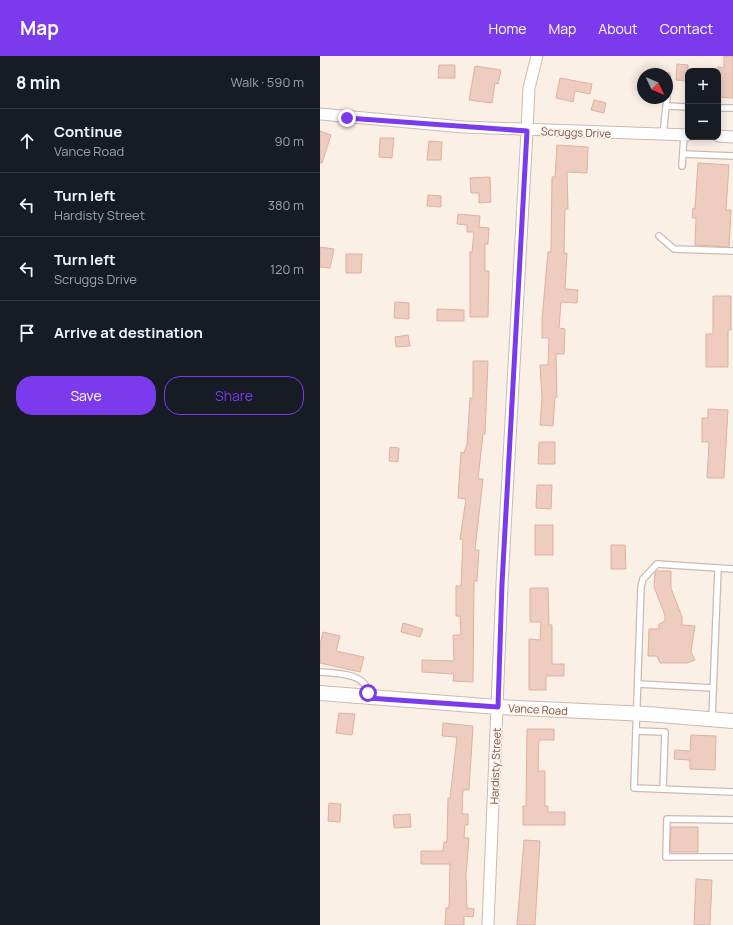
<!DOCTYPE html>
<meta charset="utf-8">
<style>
body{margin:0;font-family:Manrope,sans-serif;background:#242831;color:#f1f3f6}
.controls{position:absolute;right:12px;top:12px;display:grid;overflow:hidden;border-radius:8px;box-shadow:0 2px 10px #0003}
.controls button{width:36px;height:36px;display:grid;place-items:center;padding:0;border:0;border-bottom:1px solid #363941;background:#171b24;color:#f1f3f6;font:20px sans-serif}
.compass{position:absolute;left:317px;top:12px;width:36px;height:36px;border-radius:50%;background:#171b24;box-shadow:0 2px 10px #0003;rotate:134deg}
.stop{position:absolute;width:12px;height:12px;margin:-9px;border:3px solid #7c3aed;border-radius:50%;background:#fff}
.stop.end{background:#7c3aed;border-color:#fff;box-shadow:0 1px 4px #0008}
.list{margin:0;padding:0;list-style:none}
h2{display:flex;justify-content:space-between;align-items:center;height:52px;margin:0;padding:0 16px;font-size:17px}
h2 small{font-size:13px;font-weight:400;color:#9ea1a6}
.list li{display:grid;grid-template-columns:26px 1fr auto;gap:12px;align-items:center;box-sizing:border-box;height:64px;padding:0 16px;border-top:1px solid #363941}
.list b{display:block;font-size:15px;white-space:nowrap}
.list p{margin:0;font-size:13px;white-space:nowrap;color:#9ea1a6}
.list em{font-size:13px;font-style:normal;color:#9ea1a6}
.actions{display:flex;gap:8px;padding:12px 16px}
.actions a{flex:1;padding:9px 0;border:1px solid #7c3aed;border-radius:16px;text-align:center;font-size:14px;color:#7c3aed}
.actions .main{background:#7c3aed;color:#fff}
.icon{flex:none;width:22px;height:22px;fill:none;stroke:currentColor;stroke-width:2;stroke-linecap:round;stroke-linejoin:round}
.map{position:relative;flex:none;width:413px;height:869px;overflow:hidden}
header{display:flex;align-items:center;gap:24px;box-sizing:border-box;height:56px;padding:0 20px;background:#7c3aed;color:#fff}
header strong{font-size:19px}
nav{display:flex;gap:22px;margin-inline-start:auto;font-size:14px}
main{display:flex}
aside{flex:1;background:#171b24}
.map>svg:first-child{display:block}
.building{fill:#eeccbf;stroke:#dfb1a1}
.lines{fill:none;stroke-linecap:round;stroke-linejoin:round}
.service-casing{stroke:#ceb9b0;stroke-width:8}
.minor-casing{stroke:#ceb9b0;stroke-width:13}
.tertiary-casing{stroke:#ceb9b0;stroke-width:16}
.service{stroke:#fff;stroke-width:5.5}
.minor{stroke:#fff;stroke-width:11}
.tertiary{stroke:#fff;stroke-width:14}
.route{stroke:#7c3aed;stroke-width:5}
.labels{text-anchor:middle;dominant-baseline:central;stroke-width:3;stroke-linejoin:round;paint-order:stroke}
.street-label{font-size:11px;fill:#72554c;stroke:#fef4ec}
</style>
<header>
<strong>Map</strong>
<nav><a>Home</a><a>Map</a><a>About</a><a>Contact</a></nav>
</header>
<main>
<aside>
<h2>8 min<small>Walk · 590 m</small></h2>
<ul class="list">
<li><svg class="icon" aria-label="ahead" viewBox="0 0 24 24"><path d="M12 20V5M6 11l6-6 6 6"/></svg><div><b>Continue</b><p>Vance Road</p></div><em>90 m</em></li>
<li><svg class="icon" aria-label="left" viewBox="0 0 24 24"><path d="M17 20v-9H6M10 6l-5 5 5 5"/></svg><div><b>Turn left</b><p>Hardisty Street</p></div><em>380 m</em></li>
<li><svg class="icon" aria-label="left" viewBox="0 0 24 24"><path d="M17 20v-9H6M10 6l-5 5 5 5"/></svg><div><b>Turn left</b><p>Scruggs Drive</p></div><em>120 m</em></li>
<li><svg class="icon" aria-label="arrive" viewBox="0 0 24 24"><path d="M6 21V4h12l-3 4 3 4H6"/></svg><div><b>Arrive at destination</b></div></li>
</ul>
<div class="actions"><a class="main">Save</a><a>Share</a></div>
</aside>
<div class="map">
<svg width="413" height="869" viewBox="0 0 413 869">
<rect width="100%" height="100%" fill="#fbf0e6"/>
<g class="building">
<path d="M404 0H413V42L399 41 398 11 404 12Z"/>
<path d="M357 8 368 9V25L356 24Z"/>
<path d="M119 9H135V22H118Z"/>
<path d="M155 10 181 14 178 28 175 27 172 47 149 44Z"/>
<path d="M240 22 272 28 270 38 255 35 253 46 236 42Z"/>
<path d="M274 44 286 47 284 57 271 54Z"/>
<path d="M0 75 11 79 2 107H0Z"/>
<path d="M60 82H74L72 102 59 101Z"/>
<path d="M109 85 122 86 121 104H107Z"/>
<path d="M237 89 268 91 267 117 247 116 248 153H245L244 197H247L245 233 258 234 257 247 241 246 239 272 245 273 244 298H236L237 341H235L233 370 220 369 222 342 220 309H228L229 282H222V263L228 196H231L232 121H235Z"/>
<path d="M378 107 409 109 406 154H411L409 191 375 189 376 162H372L373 152 375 153Z"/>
<path d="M170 121 171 146 159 147V137H151L150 122Z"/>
<path d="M108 139 121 140V151L107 150Z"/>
<path d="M138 158 160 160 159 171 169 172 168 188H165V215H169L168 261H150V196H152L154 176H147V169L137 168Z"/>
<path d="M0 191 14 193 10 212 0 211Z"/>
<path d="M26 198H42L41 217H26Z"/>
<path d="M393 240H411V274H408V311H386V278H393Z"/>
<path d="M75 246 89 247V263L74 262Z"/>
<path d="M117 253 144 254V265H117Z"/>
<path d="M88 279 90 290 76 291 75 281Z"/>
<path d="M153 305H168L165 378H163L158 423H163L155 494H159L157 525H154L153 626 133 625 134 618 102 616V604L134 605 133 579H141L140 560H136V530H141L143 484 140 483 146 443 138 442 141 396 144 397 147 388 150 342H153Z"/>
<path d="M388 353 408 354 404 422H387L389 386H382V362H388Z"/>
<path d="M219 386H235V408H218Z"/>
<path d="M70 391 79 392 78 406 69 405Z"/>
<path d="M217 429H232L231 453 216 452Z"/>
<rect x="215" y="469" width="18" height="30"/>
<path d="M291 489H305L306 513H291Z"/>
<path d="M336 515H351V532L362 561V569L375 570 371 596 375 604 367 607H340L337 600H328L329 573H339V568L345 565V559L334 531 335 517Z"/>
<path d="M210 532H228L229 569H232V608H244V620H226V634H209V583L220 584 221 566H210Z"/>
<path d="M83 567 103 573 100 581 81 576Z"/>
<path d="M3 576 20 580 16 595 44 601 40 616 0 607V589Z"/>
<path d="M19 657 35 658 32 679 16 677Z"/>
<path d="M123 667 153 670 149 734H143L142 758H148V769H145L144 782H149L146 820 147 852 154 853 153 861 144 860V869H125L126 852H129L130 808H101V795H123L124 786H127L128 742H130L137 681 122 680Z"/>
<path d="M207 673H234V684H219L218 715H225V750H228V756H245V769H203V750H206Z"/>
<path d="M371 679 396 680 395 714 370 713V704L354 703 355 694 370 695Z"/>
<path d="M9 747 21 748 20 766 8 765Z"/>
<path d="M90 758 91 771 74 772 73 759Z"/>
<path d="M351 771H378V796H350Z"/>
<path d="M204 784 220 785 215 869H197Z"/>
<path d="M376 823 392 824 390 869H374Z"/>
</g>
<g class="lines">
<g class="service-casing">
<g id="service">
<path d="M347 34V20"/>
<path d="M347 50 368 51"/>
<path d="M398 52H413"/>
<path d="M343 78 347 42"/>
<path d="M364 98 413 100"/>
<path d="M362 110 364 79"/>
<path d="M339 180 354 193 413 195"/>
<path d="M413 513 337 508 323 523 321 531 314 732 413 736"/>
<path d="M0 616C16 617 49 617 48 640"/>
<path d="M318 628 393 632"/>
<path d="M392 663 398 512"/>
<path d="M316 675 345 676 343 733"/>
<path d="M413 764 347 763 346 801H413"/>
</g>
</g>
<g class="minor-casing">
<g id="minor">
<path d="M0 58 143 71 368 79"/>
<path d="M398 80 413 81"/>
<path d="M168 869 182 528 207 75 209 32 217 0"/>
</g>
</g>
<g class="tertiary-casing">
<path id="tertiary" d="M0 637 177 651 327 658 413 665"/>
</g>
<use href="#service" class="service"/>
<use href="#minor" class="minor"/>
<use href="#tertiary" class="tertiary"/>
</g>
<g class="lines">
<path class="route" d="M27 62 207 75 182 528 178 651 48 642V637"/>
</g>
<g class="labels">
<g class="street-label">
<text transform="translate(256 76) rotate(2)">Scruggs Drive</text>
<text transform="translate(218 653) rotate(3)">Vance Road</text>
<text transform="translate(175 710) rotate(-88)">Hardisty Street</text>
</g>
</g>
</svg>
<div class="controls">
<button>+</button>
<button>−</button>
</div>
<svg class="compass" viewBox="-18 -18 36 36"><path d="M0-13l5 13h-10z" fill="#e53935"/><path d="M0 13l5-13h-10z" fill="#9ea1a6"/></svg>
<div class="stop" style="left:48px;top:637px"></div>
<div class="stop end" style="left:27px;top:62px"></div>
</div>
</main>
